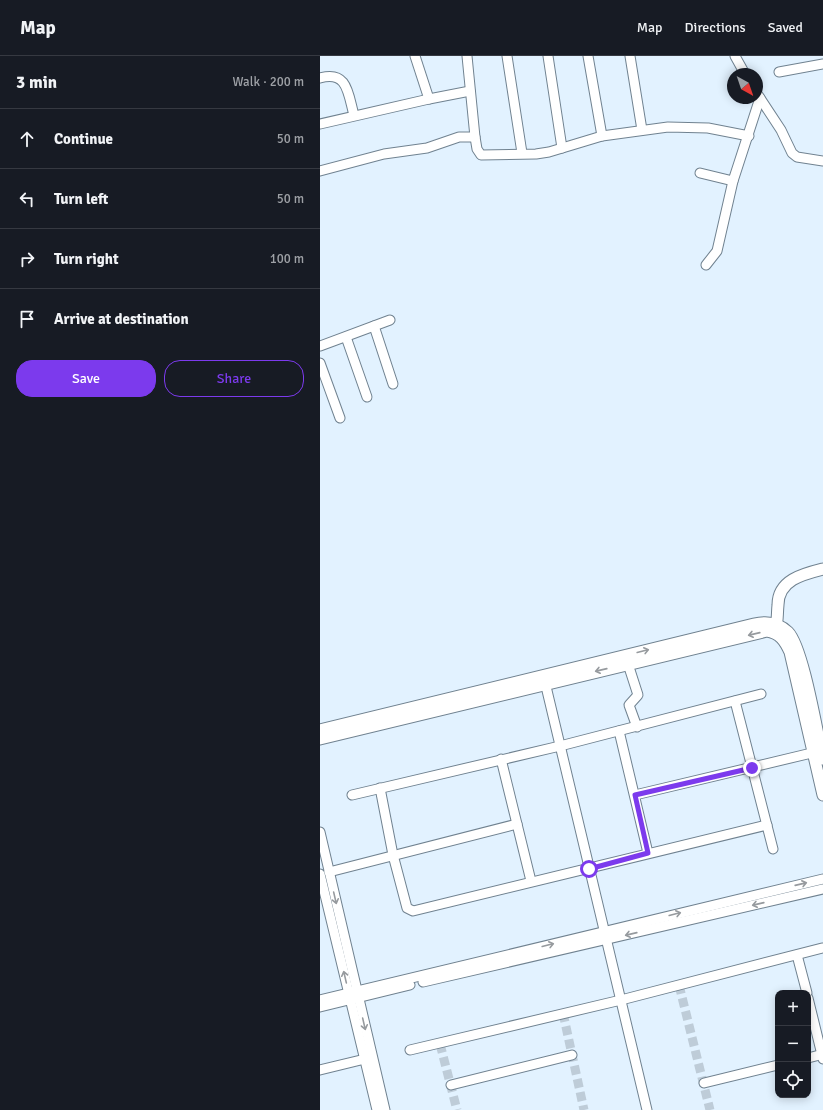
<!DOCTYPE html>
<meta charset="utf-8">
<style>
body{margin:0;font-family:Signika,sans-serif;background:#242831;color:#f1f3f6}
.controls{position:absolute;right:12px;bottom:12px;display:grid;overflow:hidden;border-radius:8px;box-shadow:0 2px 10px #0003}
.controls button{width:36px;height:36px;display:grid;place-items:center;padding:0;border:0;border-bottom:1px solid #363941;background:#171b24;color:#f1f3f6;font:20px sans-serif}
.compass{position:absolute;left:407px;top:12px;width:36px;height:36px;border-radius:50%;background:#171b24;box-shadow:0 2px 10px #0003;rotate:140deg}
.stop{position:absolute;width:12px;height:12px;margin:-9px;border:3px solid #7c3aed;border-radius:50%;background:#fff}
.stop.end{background:#7c3aed;border-color:#fff;box-shadow:0 1px 4px #0008}
.list{margin:0;padding:0;list-style:none}
h2{display:flex;justify-content:space-between;align-items:center;height:52px;margin:0;padding:0 16px;font-size:17px}
h2 small{font-size:13px;font-weight:400;color:#9ea1a6}
.list li{display:grid;grid-template-columns:26px 1fr auto;gap:12px;align-items:center;box-sizing:border-box;height:60px;padding:0 16px;border-top:1px solid #363941}
.list b{display:block;font-size:15px;white-space:nowrap}
.list em{font-size:13px;font-style:normal;color:#9ea1a6}
.actions{display:flex;gap:8px;padding:12px 16px}
.actions a{flex:1;padding:9px 0;border:1px solid #7c3aed;border-radius:16px;text-align:center;font-size:14px;color:#7c3aed}
.actions .main{background:#7c3aed;color:#fff}
.icon{flex:none;width:22px;height:22px;fill:none;stroke:currentColor;stroke-width:2;stroke-linecap:round;stroke-linejoin:round}
.map{position:relative;flex:none;width:503px;height:1054px;overflow:hidden}
header{display:flex;align-items:center;gap:24px;box-sizing:border-box;height:56px;padding:0 20px;background:#171b24;border-bottom:1px solid #363941}
header strong{font-size:19px}
nav{display:flex;gap:22px;margin-inline-start:auto;font-size:14px}
main{display:flex}
aside{flex:1;background:#171b24}
.map>svg:first-child{display:block}
.lines{fill:none;stroke-linecap:round;stroke-linejoin:round}
.minor-tunnel{stroke:#beccd8;stroke-width:9;stroke-dasharray:9 4.5;stroke-linecap:butt}
.minor-casing{stroke:#708290;stroke-width:11}
.tertiary-casing{stroke:#708290;stroke-width:13}
.minor{stroke:#fff;stroke-width:9}
.tertiary{stroke:#fff;stroke-width:11}
.oneway{stroke:#969a9e}
.route{stroke:#7c3aed;stroke-width:5}
</style>
<header>
<strong>Map</strong>
<nav><a>Map</a><a>Directions</a><a>Saved</a></nav>
</header>
<main>
<aside>
<h2>3 min<small>Walk · 200 m</small></h2>
<ul class="list">
<li><svg class="icon" aria-label="ahead" viewBox="0 0 24 24"><path d="M12 20V5M6 11l6-6 6 6"/></svg><div><b>Continue</b></div><em>50 m</em></li>
<li><svg class="icon" aria-label="left" viewBox="0 0 24 24"><path d="M17 20v-9H6M10 6l-5 5 5 5"/></svg><div><b>Turn left</b></div><em>50 m</em></li>
<li><svg class="icon" aria-label="right" viewBox="0 0 24 24"><path d="M7 20v-9h11M14 6l5 5-5 5"/></svg><div><b>Turn right</b></div><em>100 m</em></li>
<li><svg class="icon" aria-label="arrive" viewBox="0 0 24 24"><path d="M6 21V4h12l-3 4 3 4H6"/></svg><div><b>Arrive at destination</b></div></li>
</ul>
<div class="actions"><a class="main">Save</a><a>Share</a></div>
</aside>
<div class="map">
<svg width="503" height="1054" viewBox="0 0 503 1054">
<rect width="100%" height="100%" fill="#e2f2ff"/>
<g class="lines">
<g class="minor-tunnel">
<path d="M359 929 390 1054"/>
<path d="M243 957 264 1054"/>
<path d="M120 988 137 1054"/>
</g>
<g class="minor-casing">
<g id="minor">
<path d="M95 0 109 43"/>
<path d="M147 0 155 81 157 93 161 99 216 98 229 96 282 80 348 71 388 72 429 80"/>
<path d="M187 0 202 97"/>
<path d="M228 0 242 92"/>
<path d="M268 0 282 80"/>
<path d="M310 0 322 74"/>
<path d="M415 0 425 18"/>
<path d="M459 16 503 8"/>
<path d="M0 22C28 14 28 38 34 59"/>
<path d="M438 39 461 74 472 97 477 101 503 105"/>
<path d="M0 68 109 43 150 35"/>
<path d="M0 115 64 98 107 92 139 81H155"/>
<path d="M380 117 413 125"/>
<path d="M386 209 397 195 413 125 440 42"/>
<path d="M54 270 73 328"/>
<path d="M26 281 47 341"/>
<path d="M0 290 70 264"/>
<path d="M0 307 20 362"/>
<path d="M308 608 318 639 309 649 317 671"/>
<path d="M224 622 327 1054"/>
<path d="M415 645 453 793"/>
<path d="M299 675 328 797"/>
<path d="M181 703 211 825"/>
<path d="M60 732 73 799 87 852 93 855 447 769"/>
<path d="M32 739 240 690 441 638"/>
<path d="M315 739 500 695"/>
<path d="M0 776 65 1054"/>
<path d="M9 816 197 768"/>
<path d="M0 818 57 1054"/>
<path d="M477 899 487 937"/>
<path d="M103 926 503 833"/>
<path d="M488 942 503 1003"/>
<path d="M0 944 503 823"/>
<path d="M0 951 90 929"/>
<path d="M90 994 301 944 502 892"/>
<path d="M488 1002 503 998"/>
<path d="M0 1014 45 1003"/>
<path d="M384 1027 458 1009"/>
<path d="M131 1029 252 999"/>
</g>
</g>
<g class="tertiary-casing">
<g id="tertiary">
<path d="M455 574C458 566 457 558 458 549 458 524 483 518 503 513"/>
<path d="M0 674 434 568C447 565 458 566 468 576 483 591 497 677 503 703"/>
<path d="M0 683 447 575C460 577 465 585 470 596L503 739"/>
</g>
</g>
<use href="#minor" class="minor"/>
<use href="#tertiary" class="tertiary"/>
</g>
<defs><path id="oneway-shaft" d="M-6 0H5M1.5-3L5.5 0L1.5 3" fill="none" stroke-width="1.6" stroke-linecap="round" stroke-linejoin="round"/></defs>
<g class="oneway">
<use href="#oneway-shaft" transform="translate(434 578) rotate(167)"/>
<use href="#oneway-shaft" transform="translate(323 595) rotate(-14)"/>
<use href="#oneway-shaft" transform="translate(281 614) rotate(167)"/>
<use href="#oneway-shaft" transform="translate(481 828) rotate(-13)"/>
<use href="#oneway-shaft" transform="translate(15 842) rotate(77)"/>
<use href="#oneway-shaft" transform="translate(438 848) rotate(167)"/>
<use href="#oneway-shaft" transform="translate(355 858) rotate(-14)"/>
<use href="#oneway-shaft" transform="translate(311 878) rotate(167)"/>
<use href="#oneway-shaft" transform="translate(228 889) rotate(-14)"/>
<use href="#oneway-shaft" transform="translate(25 921) rotate(-103)"/>
<use href="#oneway-shaft" transform="translate(44 968) rotate(77)"/>
</g>
<g class="lines">
<path class="route" d="M269 813 328 797 315 739 432 712"/>
</g>
</svg>
<div class="controls">
<button>+</button>
<button>−</button>
<button><svg class="icon" aria-label="locate" viewBox="0 0 24 24"><circle cx="12" cy="12" r="6"/><path d="M12 2v4M12 18v4M2 12h4M18 12h4"/></svg></button>
</div>
<svg class="compass" viewBox="-18 -18 36 36"><path d="M0-13l5 13h-10z" fill="#e53935"/><path d="M0 13l5-13h-10z" fill="#9ea1a6"/></svg>
<div class="stop" style="left:269px;top:813px"></div>
<div class="stop end" style="left:432px;top:712px"></div>
</div>
</main>
